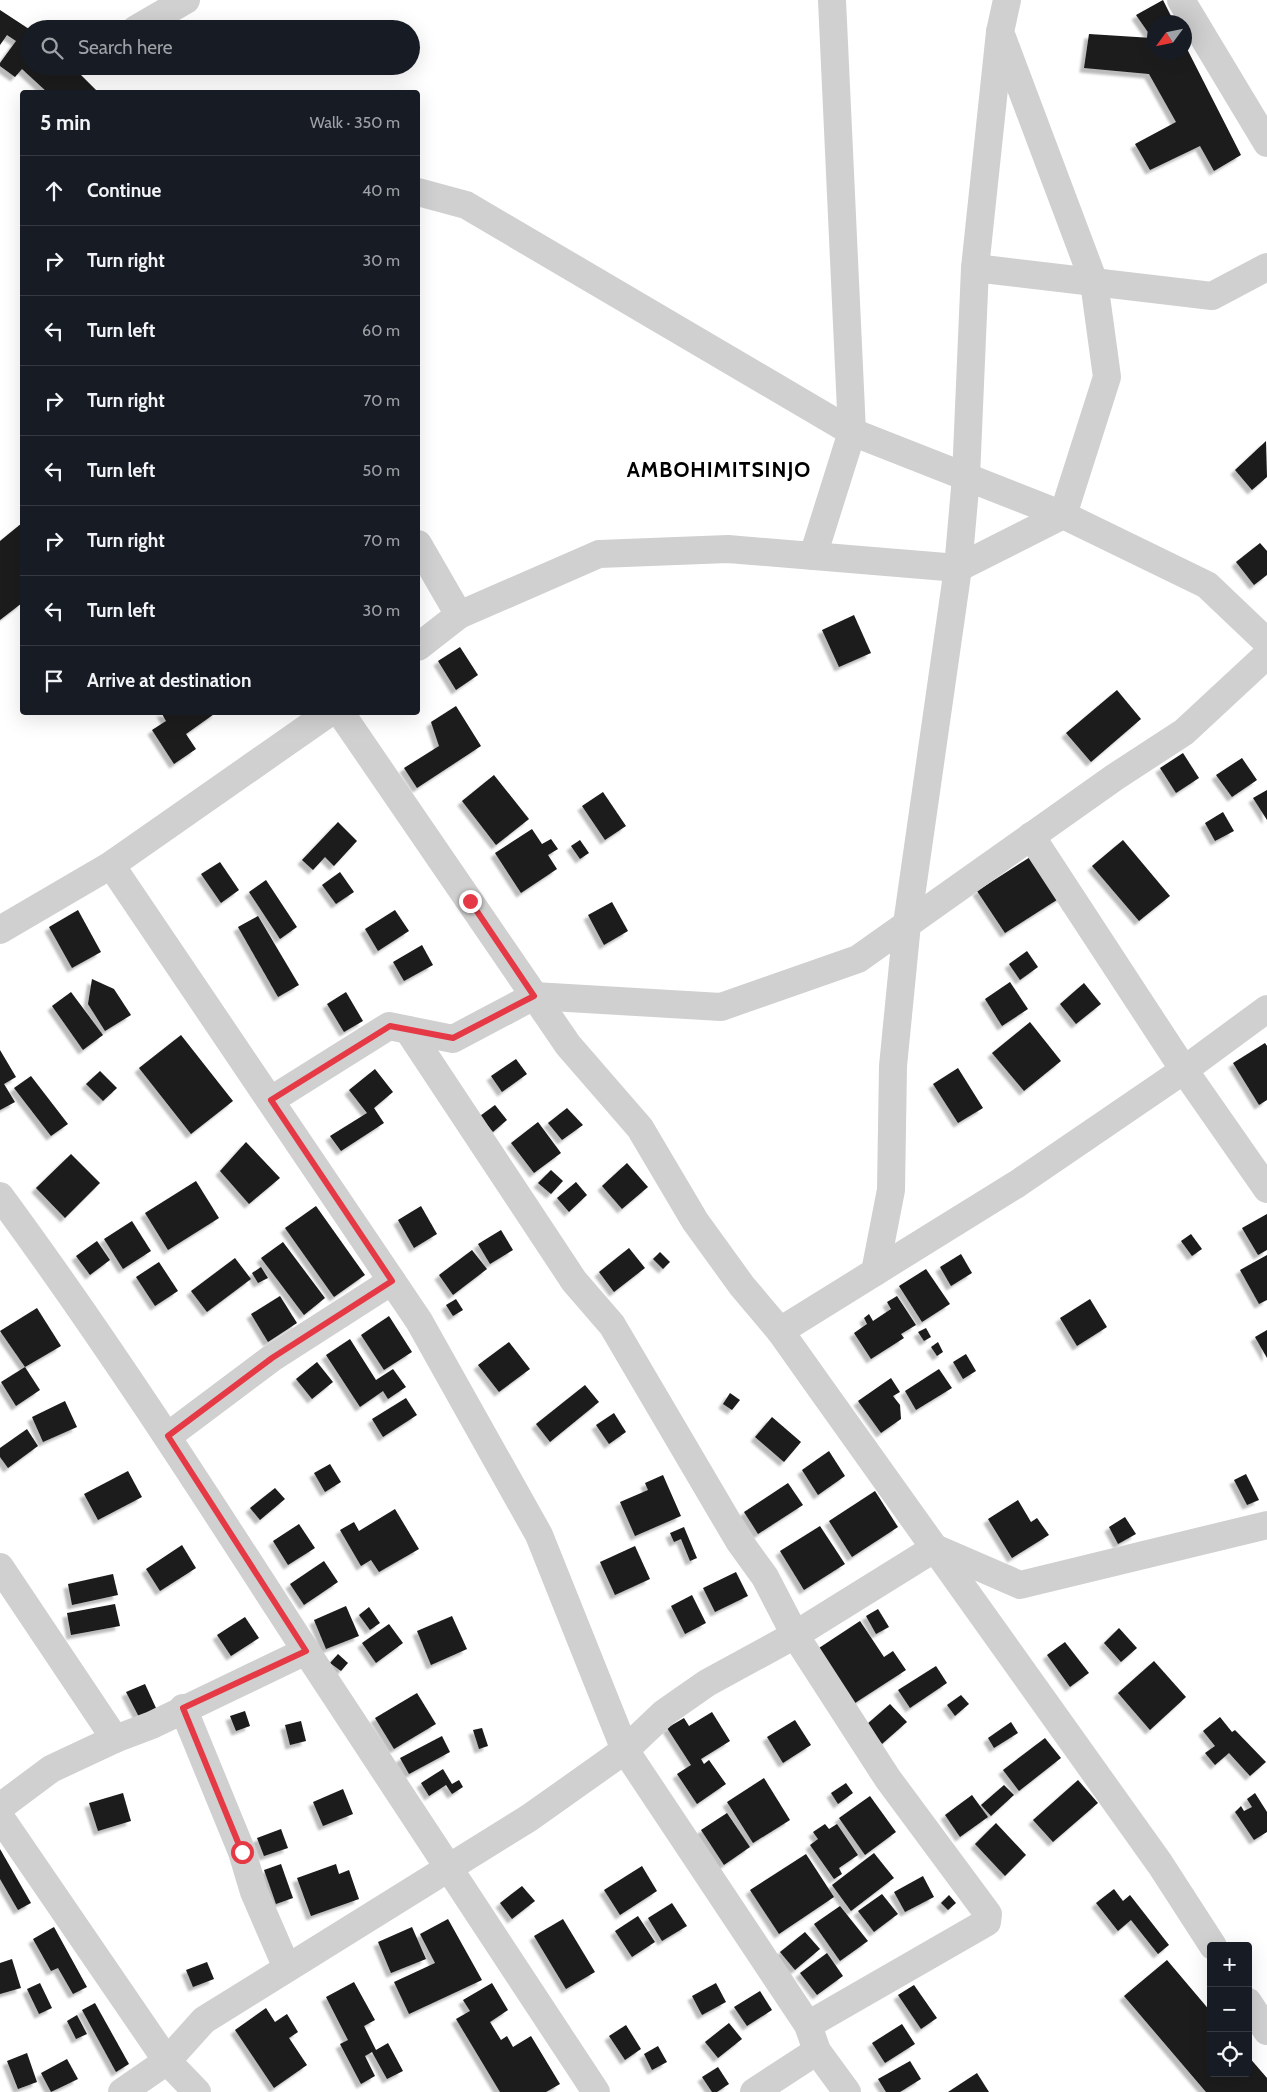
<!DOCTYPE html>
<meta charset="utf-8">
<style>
body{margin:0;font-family:Cabin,sans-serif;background:#242831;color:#f1f3f6}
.controls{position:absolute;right:15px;bottom:15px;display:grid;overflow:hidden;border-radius:5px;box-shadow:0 5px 20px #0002}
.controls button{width:45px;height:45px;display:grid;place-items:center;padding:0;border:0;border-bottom:1px solid #363941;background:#171b24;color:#f1f3f6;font:25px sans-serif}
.compass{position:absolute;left:1147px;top:15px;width:45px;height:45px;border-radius:50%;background:#171b24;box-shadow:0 5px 20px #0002;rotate:237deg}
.stop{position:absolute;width:15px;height:15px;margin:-11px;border:4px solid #e63946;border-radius:50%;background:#fff}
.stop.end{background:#e63946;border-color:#fff;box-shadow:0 1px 5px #0008}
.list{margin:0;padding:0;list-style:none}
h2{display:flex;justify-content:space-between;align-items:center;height:65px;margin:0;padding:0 20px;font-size:21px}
h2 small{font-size:16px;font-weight:400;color:#9ea1a6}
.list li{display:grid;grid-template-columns:32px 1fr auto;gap:15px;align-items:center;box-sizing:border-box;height:70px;padding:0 20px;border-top:1px solid #363941}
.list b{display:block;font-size:19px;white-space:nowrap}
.list em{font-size:16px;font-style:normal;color:#9ea1a6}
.icon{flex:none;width:28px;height:28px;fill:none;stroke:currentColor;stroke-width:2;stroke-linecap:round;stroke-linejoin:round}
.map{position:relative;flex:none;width:1267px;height:2092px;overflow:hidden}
.search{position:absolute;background:#171b24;box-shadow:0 5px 20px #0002;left:20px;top:20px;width:400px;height:55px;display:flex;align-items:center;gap:12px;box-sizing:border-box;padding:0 18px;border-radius:28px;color:#9ea1a6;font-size:19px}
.panel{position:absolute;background:#171b24;box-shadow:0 5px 20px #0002;left:20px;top:90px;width:400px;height:625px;border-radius:5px}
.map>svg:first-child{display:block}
.building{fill:#1a1a1a;filter:url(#shadow)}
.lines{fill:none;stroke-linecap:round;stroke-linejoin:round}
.minor{stroke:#d0d0d0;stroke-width:28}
.route{stroke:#e63946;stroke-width:6}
.labels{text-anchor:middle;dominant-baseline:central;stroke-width:5;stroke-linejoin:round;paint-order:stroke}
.district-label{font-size:21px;font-weight:bold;letter-spacing:1px;fill:#000;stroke:#fff}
</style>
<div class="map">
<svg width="1267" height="2092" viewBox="0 0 1267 2092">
<defs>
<filter id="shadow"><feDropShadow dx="-4.5" dy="4.5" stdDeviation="1" flood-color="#0004"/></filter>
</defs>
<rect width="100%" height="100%" fill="#fff"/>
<g class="building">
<path d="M1163 0 1174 22H1154V52H1184V43L1241 155 1214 171 1200 146 1150 170 1135 144 1176 122 1149 74 1084 68 1089 34 1152 38 1136 15Z"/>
<path d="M0 10 29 29V66H72L98 92H47L22 69 15 77 0 66V63L16 41 7 35 0 45Z"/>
<path d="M1266 441 1267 477 1252 490 1235 470Z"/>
<path d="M22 523V603L0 620V541Z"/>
<path d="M1260 543 1267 551V575L1254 585 1236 562Z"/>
<path d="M854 615 871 653 839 667 822 630Z"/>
<path d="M460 647 478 675 456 690 438 661Z"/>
<path d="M1117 690 1141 719 1091 762 1066 733Z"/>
<path d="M456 706 481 746 417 788 404 768 439 746 431 722Z"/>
<path d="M161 712H217L186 734 196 749 174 764 152 730 166 721Z"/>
<path d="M1183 753 1199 778 1176 793 1160 768Z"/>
<path d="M1242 758 1257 780 1232 797 1216 775Z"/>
<path d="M494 775 529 819 496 845 462 801Z"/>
<path d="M1267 790V820L1253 798Z"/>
<path d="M603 792 626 826 605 840 582 806Z"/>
<path d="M1223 812 1234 831 1215 841 1205 823Z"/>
<path d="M338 822 357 841 334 866 325 857 313 870 302 860Z"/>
<path d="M532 829 542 844 551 839 558 849 548 855 557 869 521 893 495 853Z"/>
<path d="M580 840 589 853 580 859 571 846Z"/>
<path d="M1123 840 1170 896 1139 921 1092 866Z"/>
<path d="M1035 854 1063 896 1005 933 977 891Z"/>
<path d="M220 862 239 890 221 903 201 874Z"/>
<path d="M340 872 354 892 336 904 322 885Z"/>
<path d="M266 880 297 927 280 939 249 892Z"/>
<path d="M612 902 628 931 604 945 588 915Z"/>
<path d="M78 910 101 952 72 968 49 927Z"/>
<path d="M395 910 409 931 378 951 365 929Z"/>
<path d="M258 916 299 985 278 997 238 927Z"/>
<path d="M422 945 433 965 404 981 393 962Z"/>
<path d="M1027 951 1038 967 1020 980 1009 964Z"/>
<path d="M92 979 114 989 131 1015 105 1031 88 1004Z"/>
<path d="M1010 982 1028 1009 1002 1026 985 999Z"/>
<path d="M1084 983 1101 1004 1076 1024 1060 1004Z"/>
<path d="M71 992 103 1035 83 1050 52 1006Z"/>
<path d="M346 992 363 1021 344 1032 327 1004Z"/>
<path d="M1030 1022 1061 1061 1024 1091 992 1053Z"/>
<path d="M181 1035 233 1101 191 1134 139 1068Z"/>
<path d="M1265 1043 1267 1046V1100L1259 1105 1233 1063Z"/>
<path d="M0 1050 16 1077 4 1084 15 1102 0 1110Z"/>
<path d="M516 1059 527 1074 502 1092 491 1076Z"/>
<path d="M958 1068 983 1108 958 1123 933 1084Z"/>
<path d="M375 1069 393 1092 374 1108 384 1123 341 1151 330 1136 367 1113 349 1090Z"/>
<path d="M100 1071 117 1088 103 1101 86 1084Z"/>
<path d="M31 1076 68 1124 51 1136 14 1088Z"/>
<path d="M495 1105 507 1120 493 1132 480 1116Z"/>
<path d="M567 1108 583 1125 562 1140 548 1123Z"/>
<path d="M538 1122 561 1153 534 1173 511 1143Z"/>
<path d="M246 1142 280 1178 249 1204 220 1171Z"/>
<path d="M71 1154 100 1183 65 1218 36 1188Z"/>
<path d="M627 1163 648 1187 622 1209 602 1186Z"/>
<path d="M551 1170 563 1181 551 1194 538 1183Z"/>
<path d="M196 1181 219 1218 168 1250 145 1213Z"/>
<path d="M576 1182 587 1195 569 1212 557 1198Z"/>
<path d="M316 1206 365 1275 334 1297 285 1228Z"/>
<path d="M421 1206 437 1234 414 1248 398 1220Z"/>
<path d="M1267 1214V1250L1258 1255 1242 1228Z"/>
<path d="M132 1221 151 1251 123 1269 104 1239Z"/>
<path d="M501 1230 513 1250 490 1264 478 1244Z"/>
<path d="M1191 1234 1202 1249 1192 1256 1181 1241Z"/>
<path d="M97 1241 110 1260 90 1275 76 1256Z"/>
<path d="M283 1242 325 1298 304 1315 261 1258Z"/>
<path d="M629 1248 645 1268 614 1292 599 1272Z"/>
<path d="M472 1250 487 1269 453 1295 439 1275Z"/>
<path d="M660 1252 670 1262 663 1269 653 1259Z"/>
<path d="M961 1254 972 1273 951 1286 940 1267Z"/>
<path d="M1267 1255V1300L1259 1304 1240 1270Z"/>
<path d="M235 1258 251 1279 207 1312 191 1291Z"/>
<path d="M159 1262 178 1291 155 1306 136 1277Z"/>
<path d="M261 1267 268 1278 258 1283 252 1273Z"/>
<path d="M926 1269 950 1304 922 1322 899 1286Z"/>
<path d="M280 1296 297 1323 268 1342 251 1314Z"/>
<path d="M897 1296 916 1325 901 1334 904 1338 871 1359 854 1333 867 1324 864 1318 869 1314 873 1321 891 1309 887 1302Z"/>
<path d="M456 1299 463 1310 453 1316 446 1305Z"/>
<path d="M1090 1299 1107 1327 1077 1346 1060 1318Z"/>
<path d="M37 1308 61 1346 25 1367 0 1331Z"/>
<path d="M389 1316 412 1352 384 1370 361 1335Z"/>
<path d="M926 1328 931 1337 924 1341 918 1332Z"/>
<path d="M1267 1330V1358L1255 1337Z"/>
<path d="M350 1339 376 1380 393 1369 406 1387 388 1399 383 1391 360 1407 326 1355Z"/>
<path d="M509 1342 530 1369 499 1392 478 1365Z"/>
<path d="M938 1342 943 1352 937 1356 931 1347Z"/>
<path d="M966 1354 976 1371 963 1379 953 1362Z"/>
<path d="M317 1362 333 1382 312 1399 296 1379Z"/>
<path d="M25 1367 40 1390 16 1406 1 1382Z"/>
<path d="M939 1369 952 1388 916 1410 905 1391Z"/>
<path d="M891 1378 900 1392 893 1396 900 1405 901 1419 881 1433 858 1401Z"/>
<path d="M585 1385 599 1402 550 1442 536 1424Z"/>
<path d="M730 1393 740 1400 732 1410 723 1404Z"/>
<path d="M406 1398 417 1415 383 1437 372 1419Z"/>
<path d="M65 1401 77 1427 43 1442 32 1417Z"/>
<path d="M614 1413 626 1432 609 1444 596 1425Z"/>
<path d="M772 1417 801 1442 784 1462 755 1437Z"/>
<path d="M27 1429 38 1446 8 1468 0 1457V1448Z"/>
<path d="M829 1451 845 1476 818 1495 802 1470Z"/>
<path d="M330 1464 341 1482 325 1492 314 1473Z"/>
<path d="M128 1471 142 1497 98 1520 84 1494Z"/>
<path d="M1246 1474 1259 1500 1247 1505 1234 1480Z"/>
<path d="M663 1475 681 1516 635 1536 620 1502 648 1490 645 1483Z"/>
<path d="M788 1483 803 1505 758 1534 744 1512Z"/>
<path d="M275 1488 285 1499 260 1520 250 1508Z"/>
<path d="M875 1491 898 1527 852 1557 829 1521Z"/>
<path d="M1018 1500 1031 1522 1037 1518 1049 1535 1012 1558 988 1519Z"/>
<path d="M395 1509 419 1549 379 1572 371 1560 361 1566 340 1530 354 1522 359 1531Z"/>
<path d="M1125 1517 1136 1534 1118 1544 1109 1527Z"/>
<path d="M299 1524 315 1548 288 1565 273 1541Z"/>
<path d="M820 1526 845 1564 804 1590 780 1551Z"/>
<path d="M684 1527 697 1558 690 1561 681 1539 674 1542 670 1533Z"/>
<path d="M182 1545 196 1568 160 1591 146 1569Z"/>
<path d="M635 1546 650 1579 615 1595 600 1562Z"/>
<path d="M324 1561 338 1582 304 1605 290 1584Z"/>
<path d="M736 1572 748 1596 715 1612 703 1588Z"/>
<path d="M113 1574 118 1595 72 1605 68 1584Z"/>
<path d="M692 1595 706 1623 685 1634 671 1606Z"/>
<path d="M115 1604 120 1626 71 1635 67 1613Z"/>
<path d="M346 1606 359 1636 326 1649 314 1620Z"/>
<path d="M369 1607 380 1623 370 1630 359 1615Z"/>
<path d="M878 1609 889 1627 876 1634 866 1616Z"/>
<path d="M452 1616 467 1649 431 1665 417 1631Z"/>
<path d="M245 1617 259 1638 231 1656 217 1635Z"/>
<path d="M860 1621 884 1657 893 1651 906 1670 855 1703 819 1648Z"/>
<path d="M389 1624 403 1643 376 1663 362 1643Z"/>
<path d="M1119 1628 1137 1648 1121 1662 1104 1643Z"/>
<path d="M1065 1642 1089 1673 1070 1687 1047 1655Z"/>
<path d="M338 1654 348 1663 341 1671 330 1663Z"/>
<path d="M1154 1661 1186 1697 1150 1730 1118 1693Z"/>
<path d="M936 1666 947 1683 910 1708 898 1690Z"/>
<path d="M145 1684 156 1708 139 1717 126 1692Z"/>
<path d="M417 1693 436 1724 394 1749 375 1718Z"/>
<path d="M961 1695 969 1704 955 1716 947 1705Z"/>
<path d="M890 1704 907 1722 882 1744 866 1725Z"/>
<path d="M245 1711 250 1726 236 1731 230 1716Z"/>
<path d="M712 1712 730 1741 701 1759 704 1764 709 1760 726 1784 697 1804 677 1774 691 1765 667 1728 684 1718 689 1726Z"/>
<path d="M1220 1717 1232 1732 1235 1730 1266 1762 1250 1776 1229 1753 1215 1765 1205 1753 1215 1746 1203 1731Z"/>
<path d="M795 1720 811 1745 783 1763 767 1737Z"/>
<path d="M301 1721 306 1741 290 1745 285 1725Z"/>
<path d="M1011 1722 1018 1733 994 1748 988 1738Z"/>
<path d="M482 1728 488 1746 479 1749 473 1730Z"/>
<path d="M442 1736 450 1752 409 1774 400 1758Z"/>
<path d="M1045 1738 1061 1758 1019 1791 1003 1770Z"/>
<path d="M443 1769 452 1784 459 1780 463 1787 452 1794 446 1785 429 1796 421 1783Z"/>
<path d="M764 1778 790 1820 753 1843 727 1802Z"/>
<path d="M1078 1780 1098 1803 1053 1842 1033 1820Z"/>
<path d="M846 1783 853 1793 838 1804 831 1793Z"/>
<path d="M1004 1785 1014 1795 991 1816 981 1805Z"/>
<path d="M343 1789 353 1814 323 1826 313 1802Z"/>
<path d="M123 1793 131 1821 98 1831 89 1803Z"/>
<path d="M1255 1793 1267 1812V1832L1254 1840 1235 1812 1241 1806 1244 1811 1252 1807 1247 1799Z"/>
<path d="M972 1795 988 1817 960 1837 945 1815Z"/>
<path d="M870 1796 896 1832 865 1855 839 1818Z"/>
<path d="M727 1813 750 1847 724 1865 701 1830Z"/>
<path d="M996 1823 1026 1855 1005 1876 975 1844Z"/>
<path d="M825 1824 829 1829 837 1824 858 1855 839 1868 842 1874 834 1879 810 1845 818 1839 813 1832Z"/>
<path d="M281 1829 288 1848 264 1856 257 1838Z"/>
<path d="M0 1849 31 1903 18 1910 0 1879Z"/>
<path d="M874 1853 894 1878 851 1911 832 1885Z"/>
<path d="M806 1854 834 1897 779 1934 750 1890Z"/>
<path d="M281 1864 293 1898 276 1904 264 1870Z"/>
<path d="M336 1864 339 1874 349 1870 359 1899 311 1916 297 1878Z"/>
<path d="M642 1866 657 1891 620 1915 604 1890Z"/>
<path d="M923 1876 934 1897 905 1912 894 1892Z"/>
<path d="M522 1886 535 1901 512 1919 500 1903Z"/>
<path d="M1114 1889 1123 1901 1130 1895 1169 1945 1158 1954 1131 1920 1118 1931 1096 1903Z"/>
<path d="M882 1894 898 1914 874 1932 858 1911Z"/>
<path d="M949 1895 956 1903 948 1910 941 1903Z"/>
<path d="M672 1903 687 1926 662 1941 648 1918Z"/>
<path d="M840 1906 868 1941 840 1961 814 1924Z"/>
<path d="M638 1916 655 1942 632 1957 615 1931Z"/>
<path d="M448 1919 482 1980 409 2014 394 1982 435 1963 420 1934Z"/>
<path d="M563 1919 595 1972 566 1989 534 1936Z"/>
<path d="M54 1927 87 1987 73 1994 58 1968 51 1971 33 1939Z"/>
<path d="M412 1927 426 1959 391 1973 378 1942Z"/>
<path d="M805 1932 820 1949 795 1970 780 1952Z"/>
<path d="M827 1953 843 1976 817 1995 800 1973Z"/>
<path d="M12 1959 21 1988 0 1994V1963Z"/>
<path d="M1167 1960 1211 2012V2073H1248V2056L1267 2078V2092H1206L1124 1996Z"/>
<path d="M207 1962 214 1979 193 1987 186 1970Z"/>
<path d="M354 1982 375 2020 364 2026 376 2050 388 2043 403 2071 387 2079 372 2052 365 2056 375 2076 361 2084 340 2044 348 2040 326 1997Z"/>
<path d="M40 1983 52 2008 39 2014 27 1989Z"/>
<path d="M492 1983 508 2010 490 2022 501 2040 507 2036 513 2047 531 2036 560 2084 546 2092H500L456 2019 470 2011 463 2000Z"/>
<path d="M716 1983 726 2002 702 2015 692 1996Z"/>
<path d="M914 1985 937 2018 921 2029 898 1995Z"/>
<path d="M760 1991 772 2010 747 2026 734 2007Z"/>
<path d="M95 2003 129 2064 116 2072 82 2010Z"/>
<path d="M266 2008 275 2022 287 2014 298 2032 289 2038 307 2065 274 2088 235 2030Z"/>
<path d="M77 2015 87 2034 76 2039 67 2021Z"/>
<path d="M729 2023 742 2039 718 2058 705 2042Z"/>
<path d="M902 2024 915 2044 885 2063 872 2043Z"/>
<path d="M626 2025 641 2049 625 2060 609 2036Z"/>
<path d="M658 2046 667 2062 652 2070 644 2054Z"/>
<path d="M27 2053 37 2082 18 2089 7 2061Z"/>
<path d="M67 2059 78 2079 51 2092 41 2073Z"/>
<path d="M910 2061 921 2079 900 2092H886L878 2079Z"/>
<path d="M718 2067 729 2084 717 2092H712L702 2077Z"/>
<path d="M977 2073 989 2092H948Z"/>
</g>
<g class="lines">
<g class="minor">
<path d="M1181 0 1267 143"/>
<path d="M136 29 186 0"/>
<path d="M418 192 466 205 852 432 1063 515 1207 585 1267 642"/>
<path d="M975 268 1212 296 1267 267"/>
<path d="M418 544 459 615 599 554 728 549 958 568 1063 515 1107 377 1094 282 1000 32 1007 0"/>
<path d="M813 556 852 432 832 0"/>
<path d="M418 647 459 615"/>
<path d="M340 712 568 1045 640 1128 695 1221 742 1286 780 1331 814 1379 1160 1864 1213 1946"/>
<path d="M1031 836 1184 1070 1267 1189"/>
<path d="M111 865 419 1321 539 1535 625 1750 808 2025 817 2051 754 2092"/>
<path d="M0 930 111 865 330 712"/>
<path d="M408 1030 574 1281 612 1325 739 1541 765 1577 795 1635 888 1779 988 1914 987 1922 808 2025"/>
<path d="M271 1100 389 1026 453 1039 534 996 721 1007 858 959 1115 777 1184 732 1267 655"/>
<path d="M0 1196C109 1344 208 1499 308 1654 403 1800 499 1946 596 2092"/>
<path d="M875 1272 1017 1184 1184 1070 1267 1009"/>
<path d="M780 1331 875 1272 891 1190 893 1066 907 924 958 568 966 477 975 268 1000 32"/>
<path d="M168 1436 272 1358 392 1281"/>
<path d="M0 1567 115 1739"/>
<path d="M183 1708 242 1852 254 1892 287 1968"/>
<path d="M0 1807 51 1769 115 1739 152 1725 306 1651"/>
<path d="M0 1817 167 2061 197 2092"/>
<path d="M1248 2002 1267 2031"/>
<path d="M817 2051 847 2092"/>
<path d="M122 2092 167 2061 204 2020 529 1818 625 1750 664 1713 707 1683 795 1635 935 1548 1020 1585 1267 1525"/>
</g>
</g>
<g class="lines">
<path class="route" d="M242 1852 183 1708 306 1651 168 1436 272 1358 392 1281 271 1100 390 1026 453 1038 534 996 470 901"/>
</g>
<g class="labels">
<g class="district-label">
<text x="719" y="469">AMBOHIMITSINJO</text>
</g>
</g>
</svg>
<div class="controls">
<button>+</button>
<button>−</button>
<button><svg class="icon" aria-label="locate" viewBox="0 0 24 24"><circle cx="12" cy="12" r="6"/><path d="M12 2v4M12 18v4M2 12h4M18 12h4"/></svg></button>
</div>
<svg class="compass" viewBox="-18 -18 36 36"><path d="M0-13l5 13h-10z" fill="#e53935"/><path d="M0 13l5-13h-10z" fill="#9ea1a6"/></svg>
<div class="stop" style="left:242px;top:1852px"></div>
<div class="stop end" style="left:470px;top:901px"></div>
<div class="search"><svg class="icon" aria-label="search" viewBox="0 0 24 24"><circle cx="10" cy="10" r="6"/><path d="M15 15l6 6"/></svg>Search here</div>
<section class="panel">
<h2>5 min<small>Walk · 350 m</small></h2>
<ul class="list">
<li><svg class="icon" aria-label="ahead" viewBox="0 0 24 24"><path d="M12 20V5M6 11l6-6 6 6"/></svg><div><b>Continue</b></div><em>40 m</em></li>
<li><svg class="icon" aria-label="right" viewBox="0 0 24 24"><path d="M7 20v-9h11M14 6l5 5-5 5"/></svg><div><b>Turn right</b></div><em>30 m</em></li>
<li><svg class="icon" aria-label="left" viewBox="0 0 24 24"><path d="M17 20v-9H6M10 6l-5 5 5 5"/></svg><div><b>Turn left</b></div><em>60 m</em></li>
<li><svg class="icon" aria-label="right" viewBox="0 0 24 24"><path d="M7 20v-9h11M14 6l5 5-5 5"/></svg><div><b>Turn right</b></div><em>70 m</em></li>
<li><svg class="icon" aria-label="left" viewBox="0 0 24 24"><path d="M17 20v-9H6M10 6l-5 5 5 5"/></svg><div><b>Turn left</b></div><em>50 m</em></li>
<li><svg class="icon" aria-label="right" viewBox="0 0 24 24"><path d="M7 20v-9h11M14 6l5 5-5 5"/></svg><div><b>Turn right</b></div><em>70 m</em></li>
<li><svg class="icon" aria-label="left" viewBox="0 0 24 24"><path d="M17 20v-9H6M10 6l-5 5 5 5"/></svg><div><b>Turn left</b></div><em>30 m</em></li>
<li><svg class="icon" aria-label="arrive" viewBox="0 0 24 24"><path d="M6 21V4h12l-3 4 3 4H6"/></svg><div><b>Arrive at destination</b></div></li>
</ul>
</section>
</div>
